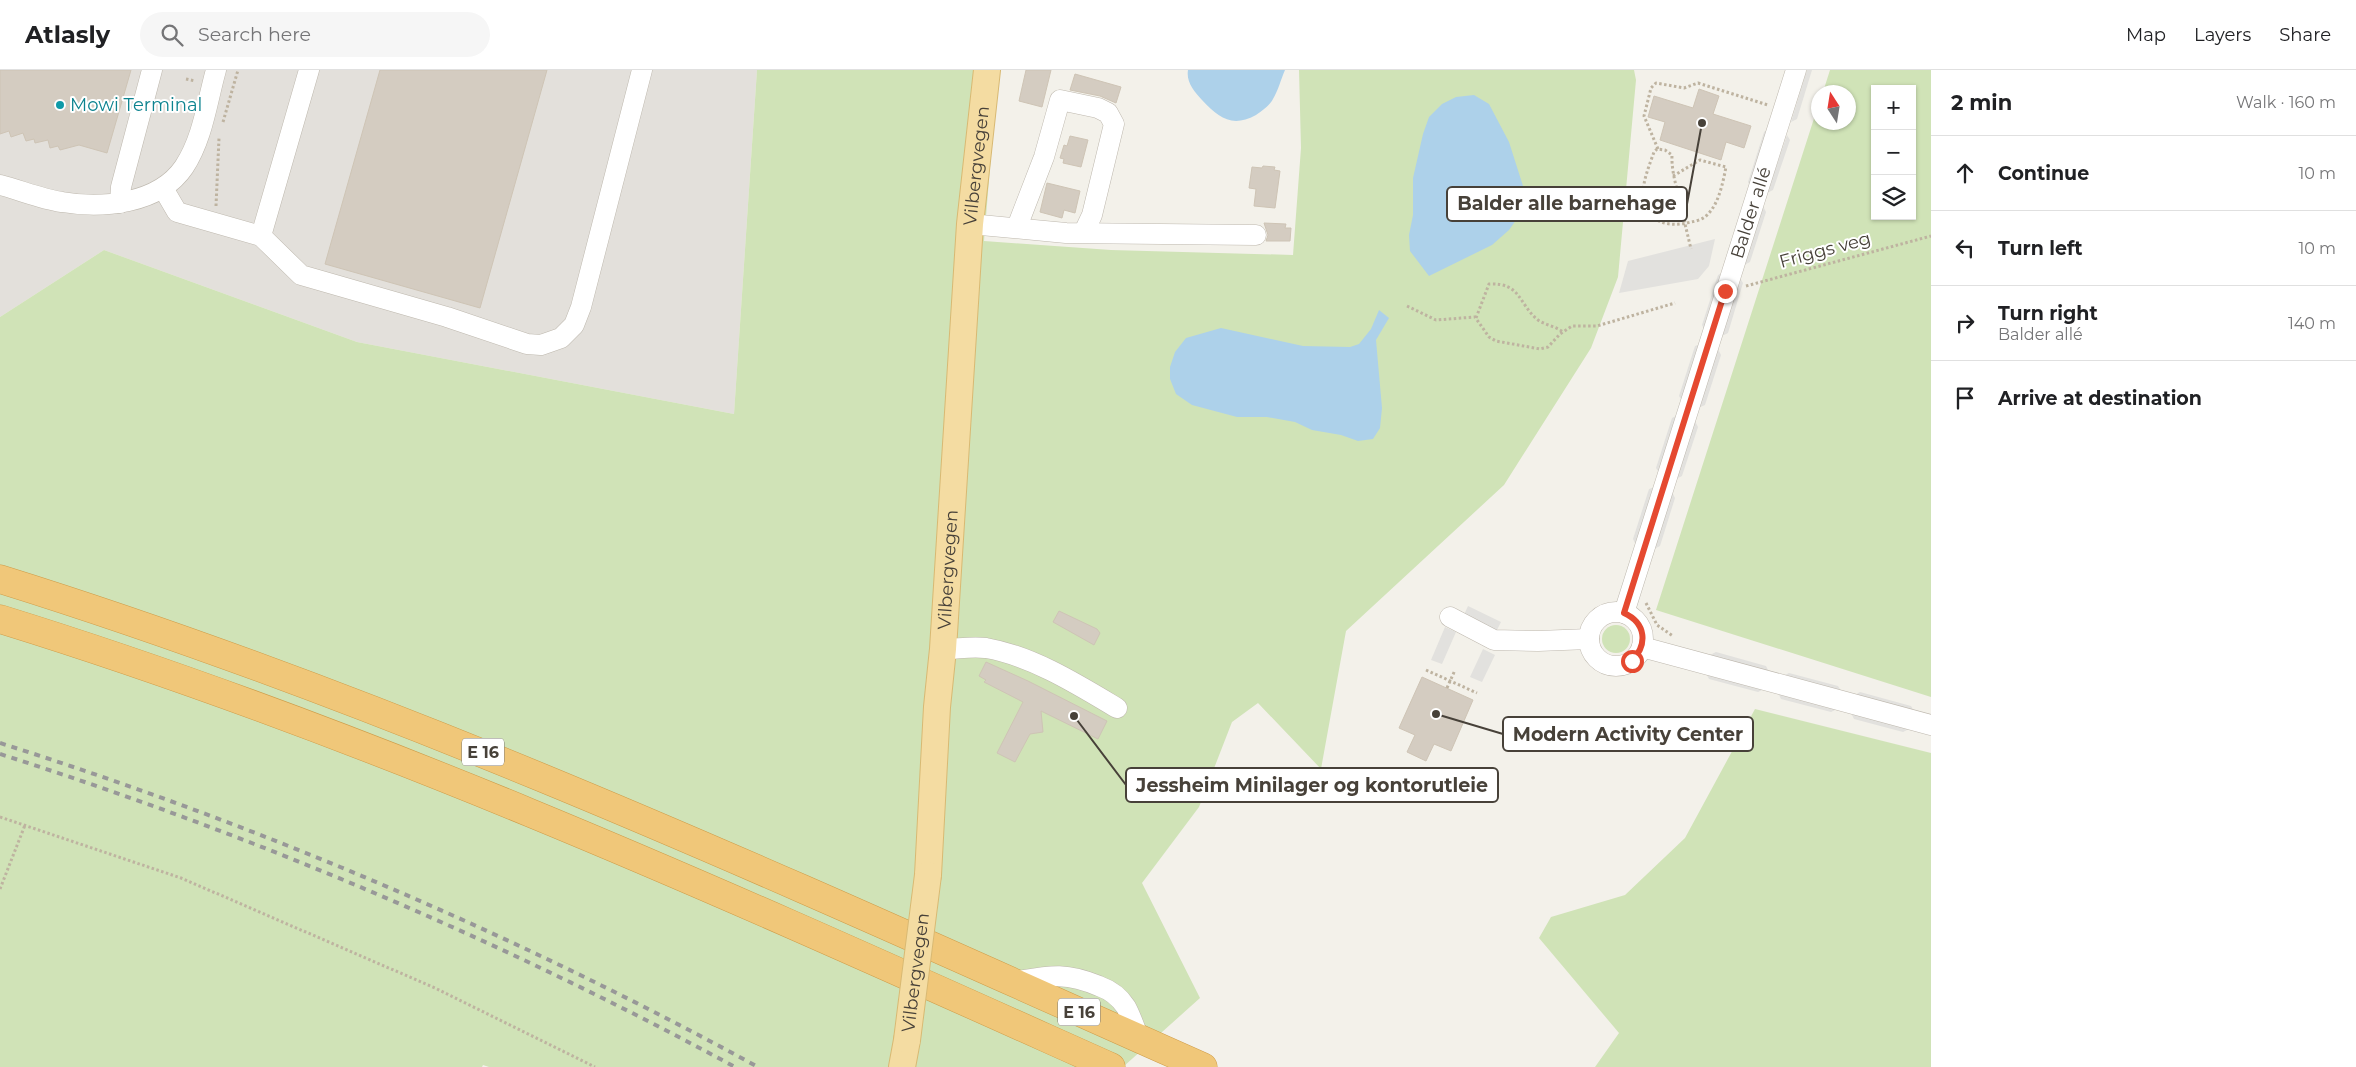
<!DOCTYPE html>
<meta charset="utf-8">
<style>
body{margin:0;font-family:Montserrat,sans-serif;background:#f6f6f6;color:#202124}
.controls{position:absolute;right:15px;top:15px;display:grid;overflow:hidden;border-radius:0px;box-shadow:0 1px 4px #0004}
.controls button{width:45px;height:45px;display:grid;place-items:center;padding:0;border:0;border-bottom:1px solid #e0e0e0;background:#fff;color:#202124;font:25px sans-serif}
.compass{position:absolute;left:1811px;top:15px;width:45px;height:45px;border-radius:50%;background:#fff;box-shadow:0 1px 4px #0004;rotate:348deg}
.stop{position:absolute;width:15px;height:15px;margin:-11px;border:4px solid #e54930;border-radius:50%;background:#fff}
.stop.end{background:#e54930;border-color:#fff;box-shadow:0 1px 5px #0008}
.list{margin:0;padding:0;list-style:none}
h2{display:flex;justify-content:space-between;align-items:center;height:65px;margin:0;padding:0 20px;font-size:21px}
h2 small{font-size:16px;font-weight:400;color:#757577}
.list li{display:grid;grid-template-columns:32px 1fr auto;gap:15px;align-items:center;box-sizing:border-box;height:75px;padding:0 20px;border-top:1px solid #e0e0e0}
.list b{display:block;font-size:19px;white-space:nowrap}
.list p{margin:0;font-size:16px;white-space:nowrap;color:#757577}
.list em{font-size:16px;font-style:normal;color:#757577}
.icon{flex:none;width:28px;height:28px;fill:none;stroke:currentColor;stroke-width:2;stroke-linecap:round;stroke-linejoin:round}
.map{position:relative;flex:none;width:1931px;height:997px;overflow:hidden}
header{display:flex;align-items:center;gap:30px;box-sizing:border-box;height:70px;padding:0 25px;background:#fff;border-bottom:1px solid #e0e0e0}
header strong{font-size:24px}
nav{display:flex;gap:28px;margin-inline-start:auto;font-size:18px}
.search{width:350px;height:45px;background:#f6f6f6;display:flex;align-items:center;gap:12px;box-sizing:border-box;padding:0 18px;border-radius:28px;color:#757577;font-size:19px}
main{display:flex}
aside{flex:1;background:#fff}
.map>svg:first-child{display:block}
.industrial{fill:#e3e0db}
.green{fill:#d0e3b7;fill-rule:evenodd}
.parking{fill:#e2e1de}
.water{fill:#add1ea}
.building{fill:#d4ccc1;stroke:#cec4b5}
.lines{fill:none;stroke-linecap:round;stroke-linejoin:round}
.minor-casing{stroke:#beb8ae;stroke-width:21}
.major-casing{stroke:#d8b973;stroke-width:28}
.highway-casing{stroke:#ce9c49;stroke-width:29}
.path{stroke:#beb3a0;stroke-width:3;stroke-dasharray:2.5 2.5;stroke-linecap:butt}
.minor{stroke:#fff;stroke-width:20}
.major{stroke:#f4dca2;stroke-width:26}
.highway{stroke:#f0c779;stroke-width:28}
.rail{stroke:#989898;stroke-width:4;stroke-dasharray:6 6;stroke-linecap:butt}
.major-bridge-casing{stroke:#d8b973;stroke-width:28;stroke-linecap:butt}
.major-bridge{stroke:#f4dca2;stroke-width:26}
.route{stroke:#e54930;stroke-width:6}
.culture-dot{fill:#0f9aa8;stroke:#fff;stroke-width:2}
.labels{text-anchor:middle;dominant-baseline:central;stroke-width:4;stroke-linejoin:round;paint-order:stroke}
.shield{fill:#fff;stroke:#7e7a74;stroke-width:1}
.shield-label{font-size:16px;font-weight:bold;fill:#474139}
.culture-label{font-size:18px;fill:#0d838f;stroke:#fff;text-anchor:start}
.street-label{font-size:18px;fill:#474139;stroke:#fff}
.leader{fill:none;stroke:#474139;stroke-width:2}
.callout-dot{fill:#474139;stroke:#fff;stroke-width:2}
.callout{fill:#fff;stroke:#474139;stroke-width:2}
.callout-label{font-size:19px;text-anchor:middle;font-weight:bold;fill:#474139}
</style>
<header>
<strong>Atlasly</strong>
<div class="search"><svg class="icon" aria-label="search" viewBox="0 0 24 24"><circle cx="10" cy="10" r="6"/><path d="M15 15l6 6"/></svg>Search here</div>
<nav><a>Map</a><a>Layers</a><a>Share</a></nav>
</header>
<main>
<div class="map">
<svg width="1931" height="997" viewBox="0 0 1931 997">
<rect width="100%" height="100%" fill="#f3f1ea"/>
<path class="industrial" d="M0 0H757L734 344 357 272 104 180 0 247Z"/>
<g class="green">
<path d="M757 0H998L984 171 1111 180 1293 185 1301 78 1299 0H1634L1636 10 1618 207 1591 278 1504 415 1346 561 1321 699 1258 633 1232 652 1199 737 1142 813 1200 928 1123 997H489L483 995 482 997H0V247L104 180 357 272 734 344Z"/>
<path d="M1830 0H1931V627L1656 540 1818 36V52H1848V22H1823ZM1875 19H1912V146H1875Z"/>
<circle cx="1616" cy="569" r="14"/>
<path d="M1755 639 1931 683V997H1595L1619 963 1539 868 1551 847 1625 825 1685 768Z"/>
</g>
<g class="parking">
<path d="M1807 0H1812L1797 49 1791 52Z"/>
<path d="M1769 59 1751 118 1748 112 1764 62Z"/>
<path d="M1787 65 1790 70 1773 120 1767 123Z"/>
<path d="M1763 136 1766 142 1750 192 1744 195Z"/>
<path d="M1715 169 1709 196 1698 209 1619 223 1628 191Z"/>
<path d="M1724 202 1705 261 1702 255 1718 205Z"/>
<path d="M1740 208 1743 213 1728 263 1722 266Z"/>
<path d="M1701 274 1683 332 1679 326 1695 276Z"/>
<path d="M1718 279 1721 285 1705 335 1698 338Z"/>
<path d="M1678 345 1660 404 1656 398 1672 348Z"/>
<path d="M1695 351 1698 357 1682 406 1676 409Z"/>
<path d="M1655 417 1636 475 1633 469 1649 419Z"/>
<path d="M1672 422 1675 428 1660 476 1654 479Z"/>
<path d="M1468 536 1501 552 1496 562 1463 547Z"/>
<path d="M1445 557 1456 562 1442 594 1431 590Z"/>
<path d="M1483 579 1495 585 1482 612 1470 607Z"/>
<path d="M1716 582 1766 596 1769 602 1710 585Z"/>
<path d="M1706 603 1764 619 1758 622 1709 609Z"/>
<path d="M1789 603 1838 616 1841 621 1783 606Z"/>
<path d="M1860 622 1911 636 1914 641 1855 625Z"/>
<path d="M1778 623 1837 639 1831 642 1781 629Z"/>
<path d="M1851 643 1909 659 1903 662 1854 649Z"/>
</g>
<g class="water">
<path d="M1188 0H1285C1281 9 1278 21 1273 29 1270 35 1262 41 1256 45 1232 58 1219 48 1202 30 1194 21 1186 12 1188 0Z"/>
<path d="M1474 25 1489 34 1509 72 1523 116 1521 143 1509 160 1492 175 1429 206 1410 181 1409 165 1413 145V108L1423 64 1429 47 1442 34 1456 27Z"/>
<path d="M1379 240 1389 248 1376 270 1382 338 1380 358 1373 369 1358 371 1341 365 1312 360 1295 352 1267 347H1237L1192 335 1176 324 1170 309V297L1175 282 1186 268 1221 258 1303 276 1350 277 1359 274 1371 259Z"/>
</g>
<g class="building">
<path d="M0 0H131L107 83 79 75 60 80 58 76 50 78 48 70 35 73 34 69 26 71 23 63 11 67 9 61 0 64Z"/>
<path d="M380 0H547L480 238 325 194Z"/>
<path d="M1026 0H1051L1042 37 1019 31Z"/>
<path d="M1075 4 1121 17 1116 33 1100 26 1070 20Z"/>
<path d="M1699 19 1719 26 1713 44 1751 56 1744 78 1726 72 1721 90 1660 70 1665 52 1648 47 1654 26 1693 38Z"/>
<path d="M1070 66 1088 70 1081 97 1063 93 1064 89 1060 88 1064 75 1067 76Z"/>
<path d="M1263 96 1275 97 1274 100 1280 101 1275 138 1254 136 1256 119 1249 118 1252 97 1262 98Z"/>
<path d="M1047 113 1080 121 1075 143 1064 140 1062 148 1040 142Z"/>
<path d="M1264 153 1286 154 1285 158H1291L1290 171H1266L1268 165Z"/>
<path d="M1059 541 1097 559 1100 563 1094 575 1053 552Z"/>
<path d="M986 592 1028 611 1107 651 1098 669 1041 641 1043 662 1030 664 1015 692 997 683 1023 632 984 612 986 610 979 606Z"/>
<path d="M1422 607 1473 630 1451 681 1434 674 1426 691 1407 682 1415 665 1399 658Z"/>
</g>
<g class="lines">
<g class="minor-casing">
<g id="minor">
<path d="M0 115C20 120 41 129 62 132 102 139 159 134 184 97 203 68 207 32 216 0"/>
<path d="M163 118 177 142 261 166 301 205 447 247 527 274 541 275 561 268 574 255 581 237 642 0"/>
<path d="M120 133 121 117 152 0"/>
<path d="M970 154 1066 163 1256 165"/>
<path d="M1017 157 1044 87 1060 30 1098 38 1108 43 1114 54 1092 145 1084 162"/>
<path d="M261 166 309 0"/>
<circle cx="1616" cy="569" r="27"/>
<path id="s1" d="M1624 543 1796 0"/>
<path d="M1450 547 1494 570 1538 571 1589 569"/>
<path d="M1642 577 1931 655"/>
<path d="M943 579C957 579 972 576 986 578 1032 586 1077 614 1117 638"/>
<path d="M1012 912C1048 906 1064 901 1099 916 1110 920 1119 926 1126 937 1131 946 1135 958 1139 969"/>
</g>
</g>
<g class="major-casing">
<g id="major">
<path id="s2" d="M928 805 937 637 943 579 970 154 987 0"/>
<path d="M902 997 907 970"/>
</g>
</g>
<g class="highway-casing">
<g id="highway">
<path d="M0 509C414 638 807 821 1203 997"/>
<path d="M0 549C382 667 747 834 1111 997"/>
</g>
</g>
<g class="path">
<path d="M186 9 195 11"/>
<path d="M223 52 238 0"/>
<path d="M1658 79 1644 46 1651 18 1656 13 1684 18 1698 13 1768 35"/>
<path d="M1673 106 1700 90 1726 97C1723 112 1719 133 1708 144 1704 149 1697 151 1691 152 1670 158 1646 153 1643 128 1642 113 1649 96 1654 82L1657 79 1665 80 1672 85C1671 108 1682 131 1685 154L1691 179"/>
<path d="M216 136 219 68"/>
<path d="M1746 216 1931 166"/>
<path d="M1407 236 1436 250 1475 247 1489 267 1496 271 1540 279 1548 277 1560 264 1572 256H1597L1675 233"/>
<path d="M1476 248 1489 214C1521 212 1519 235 1538 250 1545 255 1555 256 1563 262"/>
<path d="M1646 533 1657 555 1673 566"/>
<path d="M1426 600 1477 623"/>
<path d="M1447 618 1455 600"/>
<path d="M0 747 181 808 435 918 595 997"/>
<path d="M0 819 25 755"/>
</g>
<use href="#minor" class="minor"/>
<use href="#major" class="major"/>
<use href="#highway" class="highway"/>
<g class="rail">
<path d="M0 673C262 756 517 865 758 997"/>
<path d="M0 684C254 765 501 870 735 997"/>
</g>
<g class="major-bridge-casing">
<g id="major-bridge">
<path id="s3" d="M907 970 928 805"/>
</g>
</g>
<use href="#major-bridge" class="major-bridge"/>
</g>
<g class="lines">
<path class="route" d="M1632 591C1648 574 1646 553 1624 543L1725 221"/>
</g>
<circle class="culture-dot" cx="60" cy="35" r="5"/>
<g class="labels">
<g class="shield">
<rect x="462" y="668.5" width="42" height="27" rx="4"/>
<rect x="1058" y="928.5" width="42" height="27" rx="4"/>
</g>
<g class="shield-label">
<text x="483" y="682">E 16</text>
<text x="1079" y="942">E 16</text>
</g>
<g class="culture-label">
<text x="70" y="35">Mowi Terminal</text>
</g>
<g class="street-label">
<text stroke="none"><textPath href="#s2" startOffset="711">Vilbergvegen</textPath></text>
<text stroke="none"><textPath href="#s1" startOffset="420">Balder allé</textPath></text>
<text transform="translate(1825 180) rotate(-15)">Friggs veg</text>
<text stroke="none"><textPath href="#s2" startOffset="306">Vilbergvegen</textPath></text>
<text stroke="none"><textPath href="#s3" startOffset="68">Vilbergvegen</textPath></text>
</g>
</g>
<path class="leader" d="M1702 53L1687 134M1436 644L1503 664M1074 646L1126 715"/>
<g class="callout-dot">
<circle cx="1702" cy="53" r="5"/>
<circle cx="1436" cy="644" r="5"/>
<circle cx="1074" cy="646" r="5"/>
</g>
<g class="callout">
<rect x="1447" y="117" width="240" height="34" rx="5"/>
<rect x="1503" y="647" width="250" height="34" rx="5"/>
<rect x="1126" y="698" width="372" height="34" rx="5"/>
</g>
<g class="callout-label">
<text x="1567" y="140">Balder alle barnehage</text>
<text x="1628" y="671">Modern Activity Center</text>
<text x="1312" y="722">Jessheim Minilager og kontorutleie</text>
</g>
</svg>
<div class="controls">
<button>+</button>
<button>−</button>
<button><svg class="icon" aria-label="layers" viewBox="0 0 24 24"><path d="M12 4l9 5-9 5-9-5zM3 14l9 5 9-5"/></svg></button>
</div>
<svg class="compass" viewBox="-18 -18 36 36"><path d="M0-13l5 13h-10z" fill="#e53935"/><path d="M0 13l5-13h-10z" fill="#757577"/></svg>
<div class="stop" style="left:1632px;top:591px"></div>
<div class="stop end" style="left:1725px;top:221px"></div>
</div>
<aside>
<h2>2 min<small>Walk · 160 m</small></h2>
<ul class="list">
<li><svg class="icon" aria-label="ahead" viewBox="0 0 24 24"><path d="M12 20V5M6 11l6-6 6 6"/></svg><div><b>Continue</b></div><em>10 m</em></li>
<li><svg class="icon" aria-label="left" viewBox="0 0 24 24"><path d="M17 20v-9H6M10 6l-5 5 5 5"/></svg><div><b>Turn left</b></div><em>10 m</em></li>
<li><svg class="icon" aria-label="right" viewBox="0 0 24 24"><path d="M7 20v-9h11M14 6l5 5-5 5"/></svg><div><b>Turn right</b><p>Balder allé</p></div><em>140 m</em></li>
<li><svg class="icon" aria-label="arrive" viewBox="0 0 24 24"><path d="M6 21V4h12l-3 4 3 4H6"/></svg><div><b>Arrive at destination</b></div></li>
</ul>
</aside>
</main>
